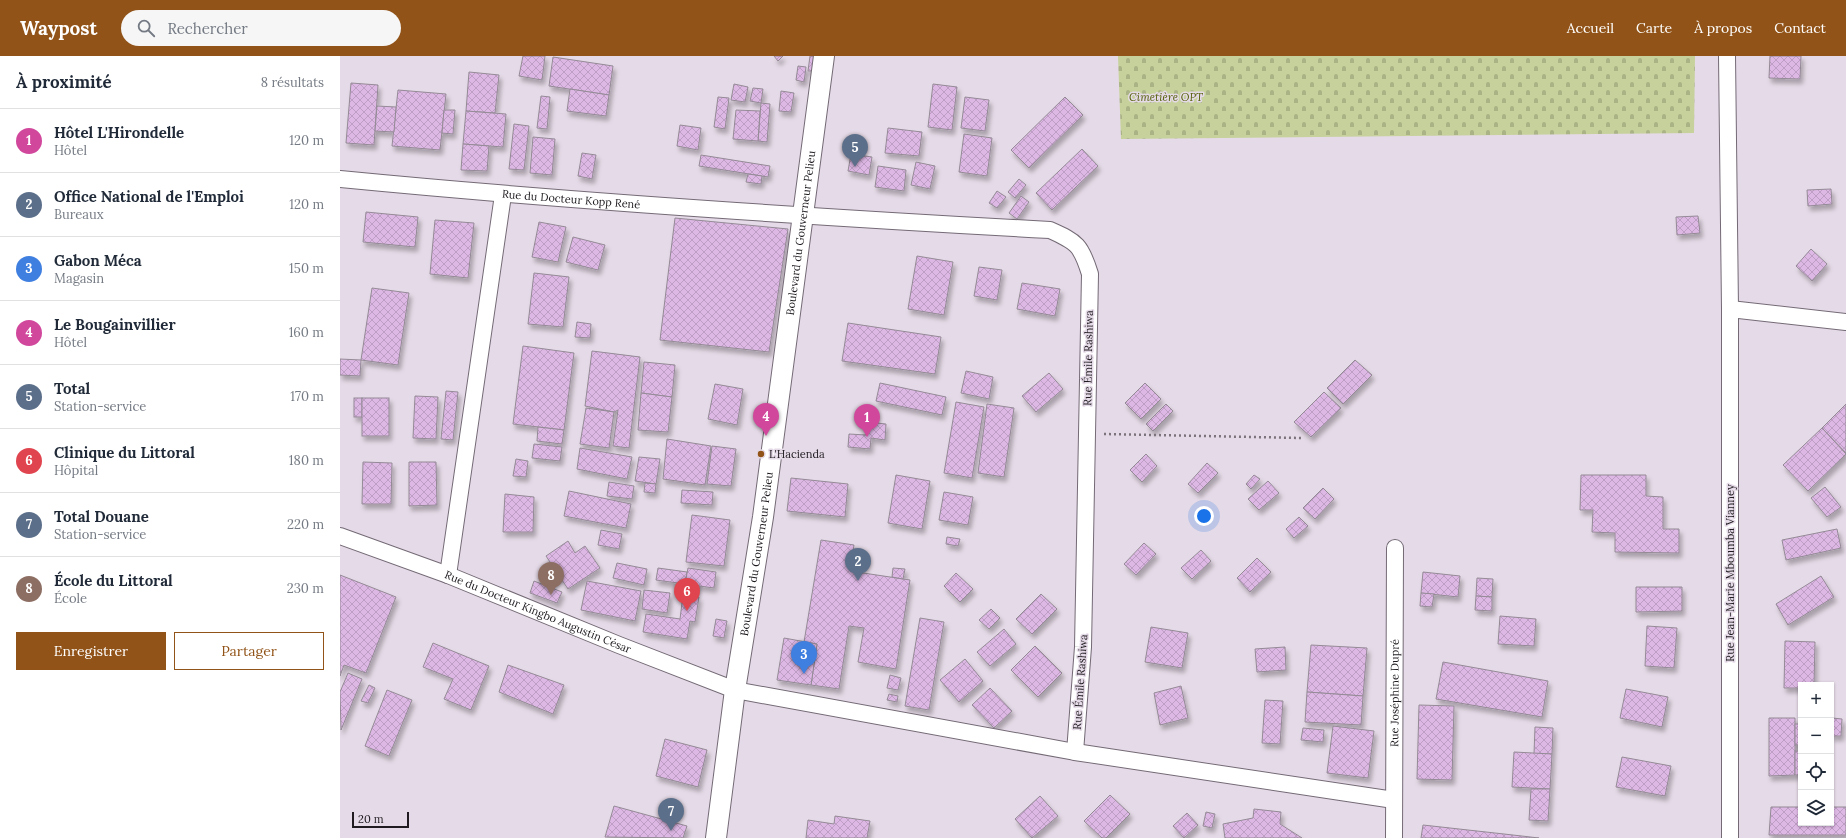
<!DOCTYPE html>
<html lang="fr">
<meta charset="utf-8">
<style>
body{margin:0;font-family:Lora,serif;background:#f6f6f7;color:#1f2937}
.controls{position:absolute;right:12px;bottom:12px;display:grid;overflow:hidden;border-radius:0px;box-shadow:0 1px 3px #0004}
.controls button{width:36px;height:36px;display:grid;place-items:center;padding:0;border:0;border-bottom:1px solid #e0e1e3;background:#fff;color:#1f2937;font:20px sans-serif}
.scale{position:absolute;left:12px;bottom:10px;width:57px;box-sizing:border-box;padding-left:4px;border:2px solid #1f1b20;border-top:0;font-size:11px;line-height:14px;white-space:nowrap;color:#1f1b20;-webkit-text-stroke:3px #e5dae7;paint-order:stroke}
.you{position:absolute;left:864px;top:460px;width:14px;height:14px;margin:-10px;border:3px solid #fff;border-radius:50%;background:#1a73e8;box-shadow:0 0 0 6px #1a73e833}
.badge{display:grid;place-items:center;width:26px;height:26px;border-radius:50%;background:#915317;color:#fff;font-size:13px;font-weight:700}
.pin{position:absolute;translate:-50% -33px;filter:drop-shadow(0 1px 2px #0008)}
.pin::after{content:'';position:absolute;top:21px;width:14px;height:12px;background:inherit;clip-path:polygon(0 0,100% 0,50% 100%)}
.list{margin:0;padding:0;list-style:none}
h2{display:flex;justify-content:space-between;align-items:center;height:52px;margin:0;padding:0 16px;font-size:17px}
h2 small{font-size:13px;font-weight:400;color:#747a83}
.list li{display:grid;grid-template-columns:26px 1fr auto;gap:12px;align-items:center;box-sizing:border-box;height:64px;padding:0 16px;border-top:1px solid #e0e1e3}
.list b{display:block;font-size:15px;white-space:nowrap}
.list p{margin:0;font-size:13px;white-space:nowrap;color:#747a83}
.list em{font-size:13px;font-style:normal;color:#747a83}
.actions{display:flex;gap:8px;padding:12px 16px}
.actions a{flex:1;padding:9px 0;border:1px solid #915317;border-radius:0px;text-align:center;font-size:14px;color:#915317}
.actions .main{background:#915317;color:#fff}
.icon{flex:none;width:22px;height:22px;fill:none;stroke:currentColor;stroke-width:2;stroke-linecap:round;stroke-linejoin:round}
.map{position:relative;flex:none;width:1506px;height:782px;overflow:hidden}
header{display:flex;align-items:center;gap:24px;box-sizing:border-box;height:56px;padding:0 20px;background:#915317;color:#fff}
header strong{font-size:19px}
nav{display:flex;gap:22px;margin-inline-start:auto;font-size:14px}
.search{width:280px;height:36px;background:#f6f6f7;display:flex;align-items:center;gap:10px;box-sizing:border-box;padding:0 14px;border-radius:22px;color:#747a83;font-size:15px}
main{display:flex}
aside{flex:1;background:#fff}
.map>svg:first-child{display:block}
.cemetery{fill:url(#cemetery-stones)}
.building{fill:url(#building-cross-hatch);stroke:#948a96;filter:url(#shadow)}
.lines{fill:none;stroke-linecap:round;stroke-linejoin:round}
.minor-casing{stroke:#746a76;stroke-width:18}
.tertiary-casing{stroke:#746a76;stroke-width:22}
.path{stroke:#7b737c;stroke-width:2.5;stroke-dasharray:2 3;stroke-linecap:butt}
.minor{stroke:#fff;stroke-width:16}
.tertiary{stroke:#fff;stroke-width:20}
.poi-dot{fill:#915317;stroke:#e5dae7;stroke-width:1.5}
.labels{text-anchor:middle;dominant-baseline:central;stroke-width:3;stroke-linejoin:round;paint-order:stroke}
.park-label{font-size:11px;font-style:italic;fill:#535f07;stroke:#e5dae7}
.street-label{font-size:11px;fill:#1f1b20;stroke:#e5dae7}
.poi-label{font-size:11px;fill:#1f1b20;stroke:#e5dae7;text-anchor:start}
</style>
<header>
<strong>Waypost</strong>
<div class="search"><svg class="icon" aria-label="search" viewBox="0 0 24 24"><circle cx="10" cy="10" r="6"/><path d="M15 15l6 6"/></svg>Rechercher</div>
<nav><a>Accueil</a><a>Carte</a><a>À propos</a><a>Contact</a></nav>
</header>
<main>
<aside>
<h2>À proximité<small>8 résultats</small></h2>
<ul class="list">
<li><span class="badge" style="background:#d1479c">1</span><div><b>Hôtel L'Hirondelle</b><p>Hôtel</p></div><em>120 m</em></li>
<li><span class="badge" style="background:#5c6f8a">2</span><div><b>Office National de l'Emploi</b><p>Bureaux</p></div><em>120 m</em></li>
<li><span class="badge" style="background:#3f7fe0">3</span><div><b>Gabon Méca</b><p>Magasin</p></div><em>150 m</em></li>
<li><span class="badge" style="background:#d1479c">4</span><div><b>Le Bougainvillier</b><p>Hôtel</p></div><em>160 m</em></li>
<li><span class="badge" style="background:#5c6f8a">5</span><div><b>Total</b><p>Station-service</p></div><em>170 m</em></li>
<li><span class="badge" style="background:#e0444e">6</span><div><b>Clinique du Littoral</b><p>Hôpital</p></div><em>180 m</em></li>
<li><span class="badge" style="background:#5c6f8a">7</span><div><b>Total Douane</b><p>Station-service</p></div><em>220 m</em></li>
<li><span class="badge" style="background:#8d6e63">8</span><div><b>École du Littoral</b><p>École</p></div><em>230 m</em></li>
</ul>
<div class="actions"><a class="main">Enregistrer</a><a>Partager</a></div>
</aside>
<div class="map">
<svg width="1506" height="782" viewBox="0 0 1506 782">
<defs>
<pattern id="cemetery-stones" width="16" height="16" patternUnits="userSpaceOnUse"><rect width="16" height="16" fill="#c6d19b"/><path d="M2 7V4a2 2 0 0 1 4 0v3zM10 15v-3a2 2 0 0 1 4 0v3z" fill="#aab385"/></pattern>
<pattern id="building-cross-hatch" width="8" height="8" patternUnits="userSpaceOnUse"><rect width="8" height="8" fill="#deb8e5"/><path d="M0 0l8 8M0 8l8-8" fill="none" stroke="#be9ec4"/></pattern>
<filter id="shadow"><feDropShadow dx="2.5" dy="4.5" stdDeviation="2" flood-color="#0004"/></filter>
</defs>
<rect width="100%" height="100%" fill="#e5dae7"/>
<path class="cemetery" d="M778 0H1355L1354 77 781 83Z"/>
<g class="building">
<path d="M183 0H205L202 24 179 20Z"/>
<path d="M434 0H443L438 5Z"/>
<path d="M470 0H476L473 15H468Z"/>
<path d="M1430 0H1461L1460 23 1429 22Z"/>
<path d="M213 1 273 10 269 39 209 30Z"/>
<path d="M458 10 466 11 464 26 456 24Z"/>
<path d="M129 16 159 19 155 57 126 55Z"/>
<path d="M11 27 38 29 34 89 6 87Z"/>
<path d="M394 28 408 31 405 46 391 44Z"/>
<path d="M593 28 617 31 612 74 588 71Z"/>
<path d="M413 32 423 33 421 47 410 45Z"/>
<path d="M230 33 269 39 266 60 227 55Z"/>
<path d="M58 34 106 38 100 94 52 90Z"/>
<path d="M441 35 454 37 451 56 439 55Z"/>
<path d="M201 40 210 41 207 73 197 72Z"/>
<path d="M378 41 389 42 385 73 374 71Z"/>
<path d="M625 41 649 44 645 75 621 72Z"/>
<path d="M725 41 743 59 689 112 671 94Z"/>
<path d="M421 47 430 48 427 86 418 85Z"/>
<path d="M37 50 56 51 54 76 35 75Z"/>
<path d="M104 54H115L113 78 102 77Z"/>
<path d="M396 54 420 55 418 85 393 83Z"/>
<path d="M126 55 166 58 163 91 123 88Z"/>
<path d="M174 68 189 70 184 114 169 113Z"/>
<path d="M340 69 361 72 358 94 337 90Z"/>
<path d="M548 72 582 76 579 100 545 97Z"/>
<path d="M624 78 652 82 647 120 619 116Z"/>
<path d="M193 81 215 83 212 119 190 117Z"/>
<path d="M123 88 149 90 147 115 121 114Z"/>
<path d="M742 93 758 110 712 154 696 137Z"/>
<path d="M242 97 256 99 252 123 238 120Z"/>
<path d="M511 98 532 101 529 119 508 115Z"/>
<path d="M361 99 430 110 428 121 359 110Z"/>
<path d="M576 106 595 110 590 133 571 129Z"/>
<path d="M538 110 566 114 564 135 535 131Z"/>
<path d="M408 118 422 120 421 128 406 126Z"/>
<path d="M679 123 686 129 675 142 668 136Z"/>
<path d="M1491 133 1492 148 1468 150 1467 134Z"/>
<path d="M657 135 666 141 657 152 649 147Z"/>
<path d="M681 140 689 146 677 163 669 157Z"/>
<path d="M26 156 78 161 75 191 23 186Z"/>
<path d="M1358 160 1360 177 1337 179 1336 161Z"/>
<path d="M335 162 448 173 429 296 320 284Z"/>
<path d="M95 164 134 167 128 222 90 218Z"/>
<path d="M199 166 226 171 218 206 192 201Z"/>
<path d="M233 181 265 189 258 214 226 206Z"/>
<path d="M1471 193 1487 208 1472 225 1456 210Z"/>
<path d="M577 200 613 206 604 259 568 253Z"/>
<path d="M639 211 662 214 657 244 634 240Z"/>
<path d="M194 217 229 221 223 271 188 268Z"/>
<path d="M682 227 720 233 715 260 677 253Z"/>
<path d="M32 232 69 237 58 309 21 304Z"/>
<path d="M237 266 251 268 250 282 235 281Z"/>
<path d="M508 267 601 281 595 318 502 305Z"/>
<path d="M183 290 234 297 224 374 173 368Z"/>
<path d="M252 295 300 301 289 392 273 390 278 354 274 356 245 350Z"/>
<path d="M0 303 21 304 20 320 0 319Z"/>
<path d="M1015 304 1032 319 1003 348 987 332Z"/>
<path d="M304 306 335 309 332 341 301 337Z"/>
<path d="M626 315 653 321 649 343 621 337Z"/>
<path d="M709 317 723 333 696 356 682 340Z"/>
<path d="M540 327 606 341 602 359 536 345Z"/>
<path d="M805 327 821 343 801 363 785 347Z"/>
<path d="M375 328 403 333 397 369 368 363Z"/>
<path d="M106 335 118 336 113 384 101 383Z"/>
<path d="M984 336 1001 352 971 381 954 366Z"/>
<path d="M301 337 332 341 328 376 298 374Z"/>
<path d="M75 340 98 341 96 383 73 382Z"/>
<rect x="14" y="342" width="8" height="19"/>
<rect x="22" y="342" width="27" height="38"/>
<path d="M616 346 644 351 632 422 604 417Z"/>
<path d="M647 348 674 352 664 421 638 417Z"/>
<path d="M826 348 833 355 813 375 806 368Z"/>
<path d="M1506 348V397L1482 372Z"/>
<path d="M246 352 274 356 269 392 240 388Z"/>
<path d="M527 366 546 368 545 384 531 382 530 393 508 391 509 378 526 379Z"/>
<path d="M198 371 224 374 222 388 197 385Z"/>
<path d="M1482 372 1506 398 1468 435 1443 409Z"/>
<path d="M327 383 371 390 365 429 323 423Z"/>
<path d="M194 388 222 391 220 405 192 402Z"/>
<path d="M372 390 396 393 391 430 367 428Z"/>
<path d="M240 392 292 401 287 423 237 413Z"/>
<path d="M806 398 817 410 802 426 790 414Z"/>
<path d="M299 401 320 403 316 428 295 425Z"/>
<path d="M176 403 188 405 186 421 173 420Z"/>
<path d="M23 406 52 407 51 448H22Z"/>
<path d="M69 406H96L97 449 69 450Z"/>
<path d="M867 407 878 417 858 437 848 428Z"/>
<path d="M556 419 590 425 582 473 548 467Z"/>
<path d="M914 419 920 423 911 433 906 428Z"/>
<path d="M1241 419H1306V440L1323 441V473H1339V497L1275 496V477L1252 476 1253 454H1240Z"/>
<path d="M451 422 508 428 505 461 447 455Z"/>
<path d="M928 425 939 437 919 454 908 443Z"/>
<path d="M269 426 294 430 292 443 267 440Z"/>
<path d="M305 427 316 428 315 437 304 436Z"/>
<path d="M1485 431 1501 451 1487 461 1471 442Z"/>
<path d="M983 432 994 443 975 463 963 452Z"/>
<path d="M342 434 373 436 372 449 341 447Z"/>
<path d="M229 435 291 448 286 472 224 460Z"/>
<path d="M604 436 633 441 628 469 599 464Z"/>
<path d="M165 438 194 441 193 476H163Z"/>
<path d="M352 459 390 464 384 510 346 506Z"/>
<path d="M959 461 968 470 954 482 946 473Z"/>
<path d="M1497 473 1501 492 1446 504 1442 484Z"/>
<path d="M261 474 282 478 279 493 258 489Z"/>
<path d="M607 481 620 483 618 490 606 488Z"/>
<path d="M481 484 514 489 510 515 570 524 556 613 518 606 524 572 509 570 499 633 471 629 477 588 464 586Z"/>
<path d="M228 485 235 497 245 490 260 512 228 533 206 500Z"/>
<path d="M804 487 816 498 796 519 784 508Z"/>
<path d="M861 494 871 505 852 523 841 512Z"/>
<path d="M917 502 931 516 910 536 897 522Z"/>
<path d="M277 507 307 513 304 529 273 522Z"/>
<path d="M318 512 347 516 345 528 316 524Z"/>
<path d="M348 512 376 516 374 532 345 528Z"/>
<path d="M553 512 565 513 563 523 552 521Z"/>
<path d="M1083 516 1120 520 1118 541 1081 537Z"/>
<path d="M616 517 633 533 620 546 604 530Z"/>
<path d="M0 519 56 541 26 617 4 609 0 620Z"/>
<path d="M1481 520 1494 541 1448 569 1436 548Z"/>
<path d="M1137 522 1153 523 1152 541 1136 540Z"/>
<path d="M194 525 222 536 217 547 190 537Z"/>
<path d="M247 525 301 535 295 565 241 554Z"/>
<path d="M1296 531H1342V555L1296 556Z"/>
<path d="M304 534 330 537 327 557 302 553Z"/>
<path d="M1081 537 1094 538 1092 551 1080 550Z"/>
<path d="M701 538 717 553 692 578 676 563Z"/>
<path d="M343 539 359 541 355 566 350 565 347 583 303 576 306 558 340 563Z"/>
<path d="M1136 540 1152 541V555L1135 554Z"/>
<path d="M651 553 660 562 649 573 639 564Z"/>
<path d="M1160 560 1196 563 1194 590 1158 588Z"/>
<path d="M580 562 604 566 589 654 565 650Z"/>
<path d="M376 563 387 565 384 582 373 580Z"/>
<path d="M1307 570 1337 572 1334 612 1305 610Z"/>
<path d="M811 571 848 577 842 612 805 606Z"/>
<path d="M664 573 676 588 650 610 637 596Z"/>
<path d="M444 582 477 588 471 629 437 624Z"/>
<path d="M1445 585 1475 586 1474 629H1461V632H1444Z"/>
<path d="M93 587 149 610 131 654 104 643 113 623 83 611Z"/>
<path d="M971 589 1027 592 1023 640 967 636Z"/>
<path d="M695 590 722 617 698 641 671 614Z"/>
<path d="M945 591 946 614 917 616 915 593Z"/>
<path d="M625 603 643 625 619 646 600 624Z"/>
<path d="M1103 606 1208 625 1202 661 1096 643Z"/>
<path d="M168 609 224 629 213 658 159 636Z"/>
<path d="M8 617 22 623 1 674 0 636Z"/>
<path d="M550 619 561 622 558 634 547 632Z"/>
<path d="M29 629 35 632 28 647 21 645Z"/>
<path d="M841 630 848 662 820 669 814 637Z"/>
<path d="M650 632 672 655 654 672 632 649Z"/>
<path d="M1286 633 1328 641 1322 671 1280 662Z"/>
<path d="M47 634 72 644 49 700 25 690Z"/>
<path d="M967 636 1023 640 1021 669 965 666Z"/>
<path d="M549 638 558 640 557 646 547 644Z"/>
<path d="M925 644 943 645 940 688 922 687Z"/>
<path d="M1079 649 1114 650 1112 724 1077 723Z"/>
<path d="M1429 662H1455V719L1429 720Z"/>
<path d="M1492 662 1502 663 1501 680H1491Z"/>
<rect x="1455" y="668" width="6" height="21"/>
<path d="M993 670 1034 675 1028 722 987 717Z"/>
<path d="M1195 671 1213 672 1212 698H1194Z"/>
<path d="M963 672 984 674 983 686 961 684Z"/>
<path d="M325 683 367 694 358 731 316 720Z"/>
<rect x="1455" y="695" width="6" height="24"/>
<path d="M1174 696 1212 698 1210 733 1172 731Z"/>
<path d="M1282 701 1331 710 1325 740 1276 731Z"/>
<path d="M1191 733H1210L1208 765 1189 764Z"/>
<path d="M770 739 790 758 766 782H762L744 765Z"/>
<path d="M700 740 718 760 692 782 675 763Z"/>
<path d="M274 750 347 770 343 782 265 781Z"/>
<path d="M1431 751H1461V767H1491V751H1506V779H1429Z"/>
<path d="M914 753 941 756 940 768 962 782H885L883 768 913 762Z"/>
<path d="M866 756 875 758 872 772 863 770Z"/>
<path d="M847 757 858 769 844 782 833 770Z"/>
<path d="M495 760 530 765 527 782H466L468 764 494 768Z"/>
<path d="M1083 769 1164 778 1199 782H1081Z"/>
</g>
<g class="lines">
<g class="minor-casing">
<g id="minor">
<path d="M1387 0 1390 253V782"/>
<path id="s1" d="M0 123C236 146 473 161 710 174 737 186 741 189 750 218L743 591 735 696"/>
<path d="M1390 253 1506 266"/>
<path id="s2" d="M0 480 108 519 279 589 395 634 735 696 1054 744"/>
<path d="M108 519 163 139"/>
<path id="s3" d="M1054 782 1055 492"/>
</g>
</g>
<g class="tertiary-casing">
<g id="tertiary">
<path id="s4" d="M376 782 395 634 423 461 484 0"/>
</g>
</g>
<path class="path" d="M764 378 962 382"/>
<use href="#minor" class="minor"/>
<use href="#tertiary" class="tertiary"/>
</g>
<circle class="poi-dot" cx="421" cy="398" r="4"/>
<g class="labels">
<g class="park-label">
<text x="826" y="41">Cimetière OPT</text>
</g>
<g class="street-label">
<text stroke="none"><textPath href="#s1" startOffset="232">Rue du Docteur Kopp René</textPath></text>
<text stroke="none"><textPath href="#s4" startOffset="611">Boulevard du Gouverneur Pelieu</textPath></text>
<text transform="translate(748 302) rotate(-89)">Rue Émile Rashiwa</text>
<text stroke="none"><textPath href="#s4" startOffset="287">Boulevard du Gouverneur Pelieu</textPath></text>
<text transform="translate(1390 517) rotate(-90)">Rue Jean-Marie Mboumba Vianney</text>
<text stroke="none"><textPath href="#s2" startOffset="212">Rue du Docteur Kingbo Augustin César</textPath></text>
<text transform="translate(740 626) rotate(-86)">Rue Émile Rashiwa</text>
<text stroke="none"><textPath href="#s3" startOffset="145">Rue Joséphine Dupré</textPath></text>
</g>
<g class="poi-label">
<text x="429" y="398">L'Hacienda</text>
</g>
</g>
</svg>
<div class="controls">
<button>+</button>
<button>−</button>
<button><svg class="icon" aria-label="locate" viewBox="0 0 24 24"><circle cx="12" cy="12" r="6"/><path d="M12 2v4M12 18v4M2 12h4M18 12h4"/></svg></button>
<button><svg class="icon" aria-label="layers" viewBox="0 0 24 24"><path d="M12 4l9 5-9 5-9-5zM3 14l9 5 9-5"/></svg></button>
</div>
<div class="scale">20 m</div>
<div class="you"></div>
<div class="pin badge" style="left:527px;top:381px;background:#d1479c">1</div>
<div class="pin badge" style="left:518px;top:525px;background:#5c6f8a">2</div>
<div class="pin badge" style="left:464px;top:618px;background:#3f7fe0">3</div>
<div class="pin badge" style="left:426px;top:380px;background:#d1479c">4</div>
<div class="pin badge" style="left:515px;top:111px;background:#5c6f8a">5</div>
<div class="pin badge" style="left:347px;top:555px;background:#e0444e">6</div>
<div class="pin badge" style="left:331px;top:775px;background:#5c6f8a">7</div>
<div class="pin badge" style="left:211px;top:539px;background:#8d6e63">8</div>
</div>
</main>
